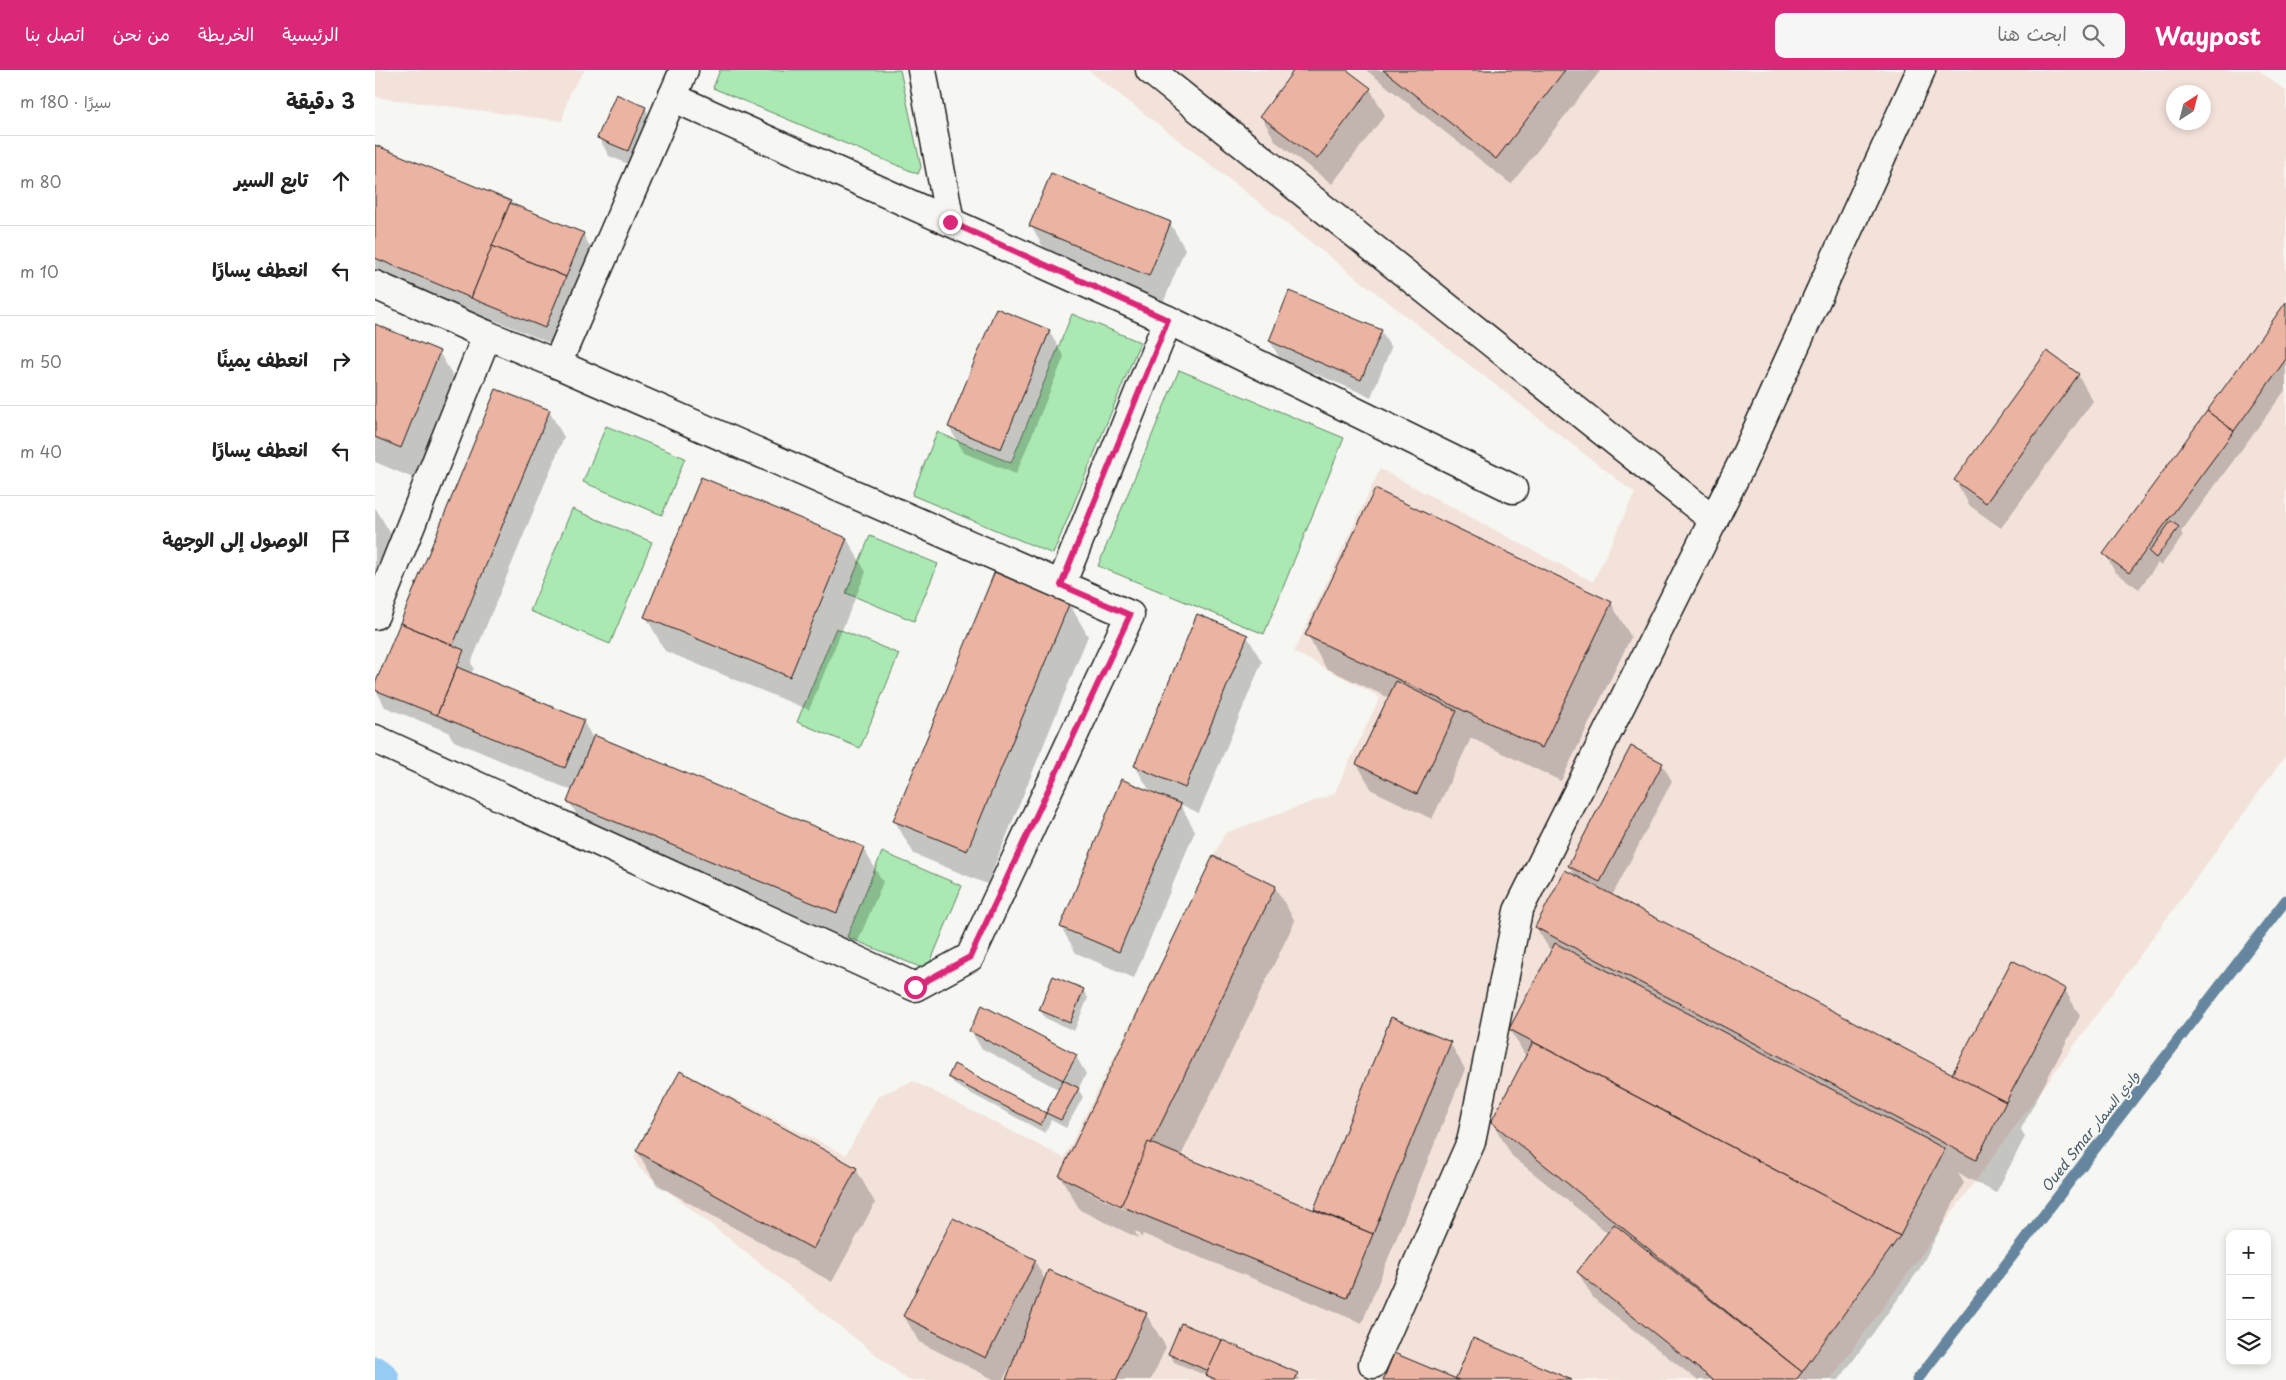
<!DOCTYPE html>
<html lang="ar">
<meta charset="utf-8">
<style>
body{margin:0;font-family:"Playpen Sans","Playpen Sans Arabic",sans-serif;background:#f6f6f6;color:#222;direction:rtl}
.controls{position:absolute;right:15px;bottom:15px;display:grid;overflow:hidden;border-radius:10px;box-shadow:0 2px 8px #0003}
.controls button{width:45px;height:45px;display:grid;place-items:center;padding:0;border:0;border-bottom:1px solid #e0e0e0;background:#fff;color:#222;font:25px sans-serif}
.compass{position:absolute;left:1791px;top:15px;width:45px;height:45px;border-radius:50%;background:#fff;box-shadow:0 2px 8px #0003;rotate:36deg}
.stop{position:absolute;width:15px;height:15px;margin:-11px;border:4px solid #db2777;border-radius:50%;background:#fff}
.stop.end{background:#db2777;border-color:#fff;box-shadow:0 1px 5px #0008}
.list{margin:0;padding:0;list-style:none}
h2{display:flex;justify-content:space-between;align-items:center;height:65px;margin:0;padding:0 20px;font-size:21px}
h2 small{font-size:16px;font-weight:400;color:#767676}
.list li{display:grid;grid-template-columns:32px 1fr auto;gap:15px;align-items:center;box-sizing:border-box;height:90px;padding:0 20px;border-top:1px solid #e0e0e0}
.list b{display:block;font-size:19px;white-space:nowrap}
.list em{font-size:16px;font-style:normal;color:#767676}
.icon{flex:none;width:28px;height:28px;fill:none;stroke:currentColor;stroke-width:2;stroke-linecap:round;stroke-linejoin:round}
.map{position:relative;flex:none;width:1911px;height:1310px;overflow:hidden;direction:ltr}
header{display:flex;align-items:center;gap:30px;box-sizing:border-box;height:70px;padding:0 25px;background:#db2777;color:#fff}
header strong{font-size:24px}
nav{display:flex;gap:28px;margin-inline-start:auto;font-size:18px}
.search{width:350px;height:45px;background:#f6f6f6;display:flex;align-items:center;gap:12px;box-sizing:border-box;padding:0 18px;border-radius:10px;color:#767676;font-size:19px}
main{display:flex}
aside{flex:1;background:#fff}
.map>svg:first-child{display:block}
.built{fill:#f3e2da;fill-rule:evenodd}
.green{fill:#aaeab2;stroke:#638367}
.shadow{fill:#0003;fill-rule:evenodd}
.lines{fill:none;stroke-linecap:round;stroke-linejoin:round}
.stream{stroke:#65869e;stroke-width:11}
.canal{stroke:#96ccf4;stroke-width:39}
.building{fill:#ebb3a2;stroke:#1c1c1c}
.minor-casing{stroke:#1c1c1c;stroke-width:31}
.minor{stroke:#f6f6f2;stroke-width:28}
.route{stroke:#db2777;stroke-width:6}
.labels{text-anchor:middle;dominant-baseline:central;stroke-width:4;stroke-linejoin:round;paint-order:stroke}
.water-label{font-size:14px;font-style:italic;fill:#475a68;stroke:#f6f6f2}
</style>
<header>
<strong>Waypost</strong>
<div class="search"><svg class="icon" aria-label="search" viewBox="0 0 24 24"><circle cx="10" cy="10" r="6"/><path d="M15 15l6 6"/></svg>ابحث هنا</div>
<nav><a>الرئيسية</a><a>الخريطة</a><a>من نحن</a><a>اتصل بنا</a></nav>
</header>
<main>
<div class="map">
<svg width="1911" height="1310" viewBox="0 0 1911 1310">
<rect width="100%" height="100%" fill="#f6f6f2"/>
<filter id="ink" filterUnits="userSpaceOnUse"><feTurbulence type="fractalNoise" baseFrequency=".02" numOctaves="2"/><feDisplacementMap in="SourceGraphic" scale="10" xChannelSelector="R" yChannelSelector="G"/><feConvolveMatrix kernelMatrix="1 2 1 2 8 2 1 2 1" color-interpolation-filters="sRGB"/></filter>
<g filter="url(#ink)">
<g class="built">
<path d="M0 0H210L195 22 187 51 0 27Z"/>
<path d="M713 0H1883L1911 21V685L1455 1310H533L264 1098 259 1086 305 1001 471 1085 503 1026 538 1011 689 1088 850 763 959 724 1005 627 919 582 1005 399 1218 512 1260 423ZM1798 22H1828V52H1798Z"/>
</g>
<g class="green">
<path d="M345 0H525L546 97 543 104 338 18Z"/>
<path d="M697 244 765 272 678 484 537 425 562 362 636 393Z"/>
<path d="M804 300 969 368 889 564 723 496Z"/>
<path d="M231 356 310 388 287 445 208 412Z"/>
<path d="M197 439 277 472 235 574 155 541Z"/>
<path d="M495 466 563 494 539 551 471 523Z"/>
<path d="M461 558 524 584 485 678 422 652Z"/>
<path d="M507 782 587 816 552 900 472 867Z"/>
</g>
<g class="shadow">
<path d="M921 0H970L995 19 1010 45 957 114 901 72 886 46Z"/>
<path d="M991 0H1226L1136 114Z"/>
<path d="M270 38 280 56 263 98 234 86 224 68Z"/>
<path d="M0 76 208 164 218 182 180 275 119 250 115 261 0 213Z"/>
<path d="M795 153 810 179 789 231 671 182 656 156Z"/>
<path d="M1911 234V319L1806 462 1808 466 1786 496 1783 493 1764 519 1740 502 1730 484Z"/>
<path d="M0 256 64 282 84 316 45 411 0 392Z"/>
<path d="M674 261 689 287 641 404 589 383 574 357Z"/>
<path d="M1006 261 1016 278 996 327 905 289 895 271Z"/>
<path d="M1703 305 1718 331 1626 458 1595 436 1580 410Z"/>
<path d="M122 320 174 341 189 367 96 593 99 598 96 604 208 651 219 670 488 778 508 812 481 876 213 765 194 731 198 721 79 671 73 662 10 637 0 618Z"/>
<path d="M1001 420 1236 533 1256 567 1186 711 1096 668 1057 749 997 720 982 694 1014 628 951 598 932 565Z"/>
<path d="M0 437 20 471 0 519Z"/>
<path d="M472 469 491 502 434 640 290 581 271 547Z"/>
<path d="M694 533 713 566 612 814 539 784 519 750Z"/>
<path d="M872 566 887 592 824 743 805 734 820 761 759 908 701 883 686 857 776 723 760 696Z"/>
<path d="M1287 694 1297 711 1237 826 1581 1007 1690 920 1705 946 1646 1059 1650 1067 1621 1123 1583 1103 1589 1113 1544 1200 1464 1310H1322L1218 1228 1203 1202 1234 1164 1137 1086 1117 1052 1151 987 1135 959 1176 882 1161 857 1200 806 1194 796Z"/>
<path d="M900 817 920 851 806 1086 939 1141 1017 949 1075 973 1090 999 987 1253 768 1164 766 1168 763 1162H760L763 1168 705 1140 685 1106ZM712 1118 752 1138 751 1140 712 1121Z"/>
<path d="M708 920 713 928 699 961 670 948 665 940Z"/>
<path d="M596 961 701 986 711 1004 703 1019 708 1027 691 1058 676 1050 670 1063 580 1015 575 1007 580 996 672 1044 685 1020 606 978Z"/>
<path d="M262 1081 481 1099 500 1133 457 1212 282 1115Z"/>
<path d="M660 1191 670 1210 771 1244 791 1277 776 1310H633L641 1287H640L628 1310H620L544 1272 529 1246Z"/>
<path d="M795 1283 922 1304 925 1310H836L834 1307 799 1292Z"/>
</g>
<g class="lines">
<path class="stream" d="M1542 1310 1911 830"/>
<path class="canal" d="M0 1306 5 1310"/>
</g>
<g class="building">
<path d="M919 0H972L996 18 942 89 885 46Z"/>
<path d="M1008 0H1190L1121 89Z"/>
<path d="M241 24 271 37 253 81 222 68Z"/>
<path d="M0 75 136 131 96 228 0 188Z"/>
<path d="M676 103 796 152 774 206 654 156Z"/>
<path d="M135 133 209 163 191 207 117 176Z"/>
<path d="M117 176 191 207 170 258 96 228Z"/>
<path d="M914 221 1007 260 986 310 894 271Z"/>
<path d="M1911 232V289L1859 361 1832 341Z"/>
<path d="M621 238 675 260 626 379 573 357Z"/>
<path d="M0 254 65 281 26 378 0 367Z"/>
<path d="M1672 281 1704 304 1611 433 1579 410Z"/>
<path d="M121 319 175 340 78 575 25 553Z"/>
<path d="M1832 341 1859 361 1754 503 1728 484Z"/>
<path d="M326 407 472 468 415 607 269 547Z"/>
<path d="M1000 419 1237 532 1167 678 930 565Z"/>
<path d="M1796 451 1804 457 1781 488 1774 482Z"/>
<path d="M620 501 695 532 592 781 518 751Z"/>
<path d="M822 544 873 565 810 718 759 696Z"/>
<path d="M25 553 89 580 62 645 0 620V614Z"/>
<path d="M82 597 209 650 190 698 62 645Z"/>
<path d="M1021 611 1082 641 1042 724 981 694Z"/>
<path d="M219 665 489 777 462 843 192 732Z"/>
<path d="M1256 676 1288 693 1225 812 1193 796Z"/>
<path d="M746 709 806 734 744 882 685 857Z"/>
<path d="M838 786 901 816 746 1136 684 1106Z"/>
<path d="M1190 800 1631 1032 1601 1090 1160 857Z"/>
<path d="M1180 873 1570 1079 1525 1166 1134 959Z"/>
<path d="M1637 890 1691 919 1631 1032 1577 1004Z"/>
<path d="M678 906 709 919 695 953 664 940Z"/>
<path d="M607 935 702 985 688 1010 594 961Z"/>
<path d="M1016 947 1076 972 998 1164 939 1139Z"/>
<path d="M1158 972 1525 1166 1427 1302 1116 1052Z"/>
<path d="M579 994 671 1043 666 1055 573 1007Z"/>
<path d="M305 1001 482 1098 438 1179 261 1081Z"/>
<path d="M688 1010 704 1018 686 1050 671 1043Z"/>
<path d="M773 1072 998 1164 972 1228 746 1136Z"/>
<path d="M578 1148 661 1190 611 1288 528 1246Z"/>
<path d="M1239 1154 1427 1302 1421 1310H1338L1202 1202Z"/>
<path d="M673 1200 772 1243 741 1310H631Z"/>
<path d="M806 1253 847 1270 834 1301 793 1284Z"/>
<path d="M1098 1268 1197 1310H1080Z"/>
<path d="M847 1270 923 1303 920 1310H842L831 1305Z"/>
<path d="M1019 1283 1084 1310H1008Z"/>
</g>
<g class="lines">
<g class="minor-casing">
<g id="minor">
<path d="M547 0 575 152"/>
<path d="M775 0 1339 450"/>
<path d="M297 27 793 250 1138 419"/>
<path d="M0 215 112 265 0 545"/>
<path d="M112 265 182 294"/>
<path d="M686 515 793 250"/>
<path d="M0 669 540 917 595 887 755 545 182 294 309 0"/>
<path d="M998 1294 1096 1072 1143 841 1366 395 1546 0"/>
</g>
</g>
<use href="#minor" class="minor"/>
</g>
</g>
<g class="lines" filter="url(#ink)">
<path class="route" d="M540 917 595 887 755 545 686 515 793 250 575 152"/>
</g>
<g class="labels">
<g class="water-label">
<text transform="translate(1715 1061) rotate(-52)">Oued Smar وادي السمار</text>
</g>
</g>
</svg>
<div class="controls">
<button>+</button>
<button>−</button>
<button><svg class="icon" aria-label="layers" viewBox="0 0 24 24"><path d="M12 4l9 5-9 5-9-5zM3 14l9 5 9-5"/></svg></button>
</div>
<svg class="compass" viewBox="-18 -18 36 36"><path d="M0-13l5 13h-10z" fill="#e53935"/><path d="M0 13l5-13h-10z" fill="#767676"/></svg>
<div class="stop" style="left:540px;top:917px"></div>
<div class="stop end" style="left:575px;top:152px"></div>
</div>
<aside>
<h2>3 دقيقة<small>سيرًا · 180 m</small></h2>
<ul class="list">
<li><svg class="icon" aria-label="ahead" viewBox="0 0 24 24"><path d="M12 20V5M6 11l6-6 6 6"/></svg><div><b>تابع السير</b></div><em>80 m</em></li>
<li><svg class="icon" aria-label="left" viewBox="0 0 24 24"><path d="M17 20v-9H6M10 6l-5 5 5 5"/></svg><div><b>انعطف يسارًا</b></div><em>10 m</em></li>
<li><svg class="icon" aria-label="right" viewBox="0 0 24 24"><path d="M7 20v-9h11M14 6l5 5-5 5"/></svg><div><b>انعطف يمينًا</b></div><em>50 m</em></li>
<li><svg class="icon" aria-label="left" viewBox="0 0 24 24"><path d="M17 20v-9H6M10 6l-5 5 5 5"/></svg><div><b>انعطف يسارًا</b></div><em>40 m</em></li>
<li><svg class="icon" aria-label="arrive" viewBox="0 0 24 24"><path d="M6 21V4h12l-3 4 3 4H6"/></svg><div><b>الوصول إلى الوجهة</b></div></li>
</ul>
</aside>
</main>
